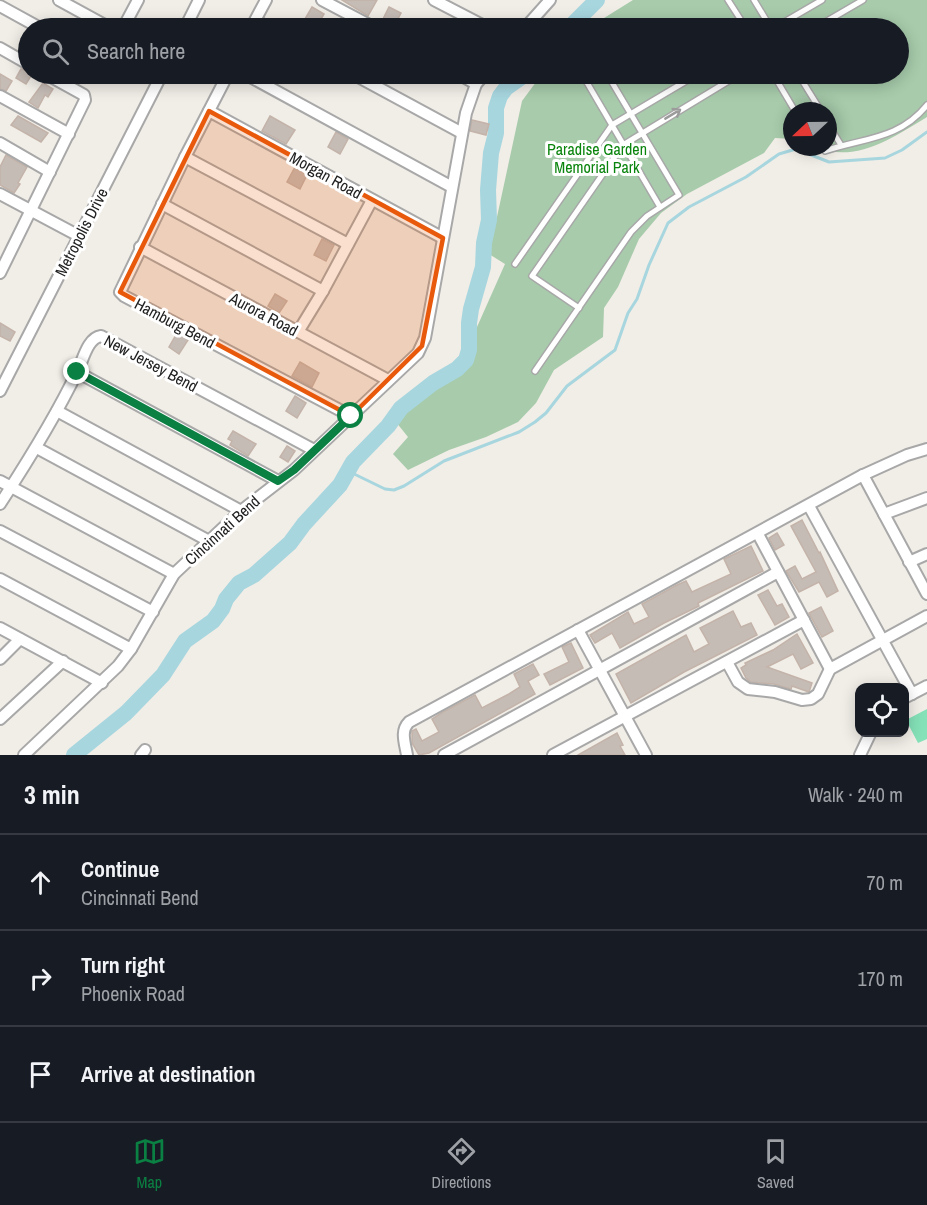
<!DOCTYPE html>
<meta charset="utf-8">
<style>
body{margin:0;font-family:"Archivo Narrow",sans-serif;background:#242831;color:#f1f3f6}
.controls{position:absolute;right:18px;bottom:18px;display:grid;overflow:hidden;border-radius:12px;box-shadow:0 3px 15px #0003}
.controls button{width:54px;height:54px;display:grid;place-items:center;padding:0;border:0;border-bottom:2px solid #363941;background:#171b24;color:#f1f3f6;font:30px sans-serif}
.compass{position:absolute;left:783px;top:102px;width:54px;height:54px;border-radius:50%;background:#171b24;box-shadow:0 3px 15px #0003;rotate:248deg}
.stop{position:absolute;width:18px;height:18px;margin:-14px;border:4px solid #0b8043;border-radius:50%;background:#fff}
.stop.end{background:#0b8043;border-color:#fff;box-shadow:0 2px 6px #0008}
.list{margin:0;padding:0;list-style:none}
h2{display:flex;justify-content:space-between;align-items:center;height:78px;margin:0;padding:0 24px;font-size:26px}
h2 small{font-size:20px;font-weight:400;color:#9ea1a6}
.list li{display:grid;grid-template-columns:39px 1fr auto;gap:18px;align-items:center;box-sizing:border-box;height:96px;padding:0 24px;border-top:2px solid #363941}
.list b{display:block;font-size:22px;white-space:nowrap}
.list p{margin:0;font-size:20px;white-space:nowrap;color:#9ea1a6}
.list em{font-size:20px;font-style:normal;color:#9ea1a6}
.icon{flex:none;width:33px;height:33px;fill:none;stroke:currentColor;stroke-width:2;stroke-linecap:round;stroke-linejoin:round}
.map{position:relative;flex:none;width:927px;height:755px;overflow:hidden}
.search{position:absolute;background:#171b24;box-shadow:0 3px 15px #0003;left:18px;right:18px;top:18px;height:66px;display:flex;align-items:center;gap:15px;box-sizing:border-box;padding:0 21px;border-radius:33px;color:#9ea1a6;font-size:22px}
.sheet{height:366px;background:#171b24}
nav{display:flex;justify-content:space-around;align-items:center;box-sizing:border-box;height:84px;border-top:2px solid #363941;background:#171b24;font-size:16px;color:#9ea1a6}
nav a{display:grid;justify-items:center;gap:3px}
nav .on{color:#0b8043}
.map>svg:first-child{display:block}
.cemetery{fill:#a7cbab}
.pitch{fill:#84e1b8}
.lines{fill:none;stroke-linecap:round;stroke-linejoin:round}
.stream{stroke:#a7d6df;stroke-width:3}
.river{stroke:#a7d6df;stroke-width:16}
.building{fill:#c6bcb6;stroke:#c3b3a9;stroke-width:1.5}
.lane-casing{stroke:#a8a8a8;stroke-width:8}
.street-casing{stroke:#a8a8a8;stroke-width:14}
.lane{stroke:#fff;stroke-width:5}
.street{stroke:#fff;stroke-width:10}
.oneway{stroke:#9b9b9b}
.route{stroke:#0b8043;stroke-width:8}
.marked{fill:#e8590c;fill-opacity:0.2;stroke:#e8590c;stroke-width:4.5;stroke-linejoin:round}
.labels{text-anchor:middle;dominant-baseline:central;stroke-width:6;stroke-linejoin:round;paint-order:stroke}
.park-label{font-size:16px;fill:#09840c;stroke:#fff}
.street-label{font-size:16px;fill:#212121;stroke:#fff}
</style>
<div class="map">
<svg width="927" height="755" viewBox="0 0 927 755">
<rect width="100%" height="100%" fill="#f1ede7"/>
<path class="cemetery" d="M633 0H927V117C894 137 856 164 816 147H828V111H792V139L775 138 764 153 687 194 661 213 639 239 618 287 604 308 603 337 554 370 536 403 518 422 486 437 449 450 408 470 393 454 408 437 396 422 423 393 439 380 469 366 475 355 477 327 505 264 489 254 522 101 542 74H898V28H588Z"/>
<path class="pitch" d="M927 709V739L918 743 906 720Z"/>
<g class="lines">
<path class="stream" d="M348 471 385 489 394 490 404 486 444 461 519 432 535 422 546 413 567 386 615 350 628 313 637 299 649 265 668 223 689 207 746 177 779 154 796 149 829 162 885 158 902 150 927 132"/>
<g class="river">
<path d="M569 28 597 0"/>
<path d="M74 755 126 713 163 675 185 641 213 621 222 609 226 599 239 583 254 575 290 543 304 524 340 485 353 462 388 426 401 408 433 383 457 369 466 360 469 350V323L471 309 483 267 484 243 489 220 488 190 491 153 496 133V108L500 96 506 88 526 74"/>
</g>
</g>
<g class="building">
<path d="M342 0H377L368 16Z"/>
<path d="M312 7 324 14 317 26 305 19Z"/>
<path d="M389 7 401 13 393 28 381 23Z"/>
<path d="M21 69 28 71 31 76 26 84 16 78Z"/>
<path d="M0 74 12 81 6 91 0 89Z"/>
<path d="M43 83 53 89 48 97 45 95 38 108 29 102Z"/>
<path d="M18 116 48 133 41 142 11 125Z"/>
<path d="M270 116 295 130 286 144 262 131Z"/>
<path d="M472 120 489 124 486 135 470 131Z"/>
<path d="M336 132 348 139 340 154 328 147Z"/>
<path d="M6 155 27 167 18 183 20 184 14 193 0 185V167Z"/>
<path d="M295 167 308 173 300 189 287 182Z"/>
<path d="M322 239 334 245 326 261 314 255Z"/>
<path d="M275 294 287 301 279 313 268 306Z"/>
<path d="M0 323 15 332 10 341 0 336Z"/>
<path d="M177 333 188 340 179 354 169 347Z"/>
<path d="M300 362 319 373 312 387 292 376Z"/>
<path d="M295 396 306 403 297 418 286 411Z"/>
<path d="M233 431 256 444 248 456 230 445 232 441 228 439Z"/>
<path d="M287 446 295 451 288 462 280 457Z"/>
<path d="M802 520 819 553 820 552 838 591 827 597 819 582 799 592 786 571 795 566 802 579 816 572 791 526Z"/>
<path d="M777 533 784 545 775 550 769 538Z"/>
<path d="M751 546 763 571 698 603 699 606 664 623 620 648 612 633 595 643 590 635 628 612 634 624 649 617 642 604 677 585 686 581 692 592 731 574 724 559Z"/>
<path d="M768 590 777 606 782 604 789 617 775 625 758 595Z"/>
<path d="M821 607 833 631 822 637 809 613Z"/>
<path d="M733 611 741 627 751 623 757 635 684 672 631 703 616 674 686 635 694 652 709 644 700 628Z"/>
<path d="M797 634 813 663 801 669 793 654 767 667 812 683 809 692 792 686 791 689 774 684 751 682 746 678 741 668 746 665 745 663 773 650Z"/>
<path d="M571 643 583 668 550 685 544 674 569 662 562 647Z"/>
<path d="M533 664 539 675 528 681 535 694 429 753 419 755 412 743V731L416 729 422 741 439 732 432 719 443 712 475 695 482 708 509 694 520 687 514 674Z"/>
<path d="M617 733 623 745 620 746 625 755H578Z"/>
</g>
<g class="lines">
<g class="lane-casing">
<g id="lane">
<path d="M728 0 746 28"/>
<path d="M754 0 771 28"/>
<path d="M774 28 822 0"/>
<path d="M815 28 863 0"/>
<path d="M582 74 660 207"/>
<path d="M773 74 795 111"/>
<path d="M798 74 821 111"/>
<path d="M828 124 841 145"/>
<path d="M821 147 825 151C862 138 899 140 927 105"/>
<path d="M515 264 612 125 698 74"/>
<path d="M579 308 532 276 623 145 740 74"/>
<path d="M535 371 631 232 647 216 679 195 607 74"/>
</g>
</g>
<g class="street-casing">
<g id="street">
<path d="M59 0 110 28"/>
<path d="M322 0 375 28"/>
<path d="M434 0 488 28"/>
<path d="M0 6 40 28"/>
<path d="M256 21 270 28"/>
<path d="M123 28 138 0"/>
<path d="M185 28 199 0"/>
<path d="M251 28 266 0"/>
<path d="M525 28 550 0"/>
<path d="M0 48 28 64"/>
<path d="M228 74 185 157 120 292 124 296 351 416"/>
<path d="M245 74 452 187"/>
<path d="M353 74 462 133"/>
<path d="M458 74 476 84"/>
<path d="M0 96 69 134"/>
<path d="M209 111 443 238"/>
<path d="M0 143 50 172"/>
<path d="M185 157 348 244"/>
<path d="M0 194 79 236"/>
<path d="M162 204 323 291"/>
<path d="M140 247 388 380"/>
<path d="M0 273 85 100 84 95 46 74"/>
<path d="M298 332 323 291 372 200"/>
<path d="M77 372 278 481"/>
<path d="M0 391 162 74"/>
<path d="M57 411 241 511"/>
<path d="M37 448 209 541"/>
<path d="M863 475 927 594"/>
<path d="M0 481 174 574"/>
<path d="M0 504C28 461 55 418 77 372 83 361 87 338 101 336L314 450"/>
<path d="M809 506 912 694"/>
<path d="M884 514 927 498"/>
<path d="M0 531 153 612"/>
<path d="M758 534 830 669"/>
<path d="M909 562 927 554"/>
<path d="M0 579 131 649"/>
<path d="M0 628 102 683"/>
<path d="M578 630 646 755"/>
<path d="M0 659 20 639"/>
<path d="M727 662 738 682 748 689 775 692 802 700 811 699 818 694 830 669 927 616"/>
<path d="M904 698 927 686"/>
<path d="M0 719 63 661"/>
<path d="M24 755 118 666 131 649 174 574 241 511 294 470 418 353 425 338 466 113 476 84 485 74"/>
<path d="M141 755 145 750"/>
<path d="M407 755C405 743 400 731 409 722L863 475 907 455 927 449"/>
<path d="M444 755 778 572"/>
<path d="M553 755 804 620"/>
<path d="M860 755 871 732"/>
</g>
</g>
<use href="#lane" class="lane"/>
<use href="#street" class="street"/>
</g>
<defs><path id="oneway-shaft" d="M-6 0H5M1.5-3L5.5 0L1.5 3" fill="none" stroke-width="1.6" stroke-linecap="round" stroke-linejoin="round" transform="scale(1.5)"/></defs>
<use class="oneway" href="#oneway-shaft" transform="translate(673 114) rotate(-31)"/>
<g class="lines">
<path class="route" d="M77 372 278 481 294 470 351 416"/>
</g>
<path class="marked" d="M209 111 443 238 422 346 351 416 120 292Z"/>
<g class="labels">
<g class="park-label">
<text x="597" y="149">Paradise Garden<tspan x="597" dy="18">Memorial Park</tspan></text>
</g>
<g class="street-label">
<text transform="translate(326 175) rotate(29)">Morgan Road</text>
<text transform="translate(81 232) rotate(-63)">Metropolis Drive</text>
<text transform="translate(264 314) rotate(28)">Aurora Road</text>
<text transform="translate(175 323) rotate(28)">Hamburg Bend</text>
<text transform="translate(151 363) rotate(28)">New Jersey Bend</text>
<text transform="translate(222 530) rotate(-42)">Cincinnati Bend</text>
</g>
</g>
</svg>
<div class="controls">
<button><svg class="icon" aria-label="locate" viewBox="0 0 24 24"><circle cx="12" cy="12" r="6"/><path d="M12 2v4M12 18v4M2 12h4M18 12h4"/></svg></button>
</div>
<svg class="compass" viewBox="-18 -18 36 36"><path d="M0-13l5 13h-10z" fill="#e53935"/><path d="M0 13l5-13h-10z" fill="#9ea1a6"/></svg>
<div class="stop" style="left:351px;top:416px"></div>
<div class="stop end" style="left:77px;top:372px"></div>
<div class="search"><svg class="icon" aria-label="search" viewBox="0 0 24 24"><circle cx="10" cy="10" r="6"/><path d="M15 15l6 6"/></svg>Search here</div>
</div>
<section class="sheet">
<h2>3 min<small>Walk · 240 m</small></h2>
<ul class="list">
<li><svg class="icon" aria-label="ahead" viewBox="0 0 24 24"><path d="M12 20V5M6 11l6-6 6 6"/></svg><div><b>Continue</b><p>Cincinnati Bend</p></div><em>70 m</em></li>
<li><svg class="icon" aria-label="right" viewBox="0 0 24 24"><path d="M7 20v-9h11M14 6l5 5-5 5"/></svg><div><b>Turn right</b><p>Phoenix Road</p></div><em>170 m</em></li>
<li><svg class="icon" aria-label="arrive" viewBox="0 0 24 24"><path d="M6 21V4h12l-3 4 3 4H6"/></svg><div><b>Arrive at destination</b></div></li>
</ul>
</section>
<nav>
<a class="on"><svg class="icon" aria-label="map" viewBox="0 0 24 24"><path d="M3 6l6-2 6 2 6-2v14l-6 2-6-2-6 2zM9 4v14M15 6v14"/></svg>Map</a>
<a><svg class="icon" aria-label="directions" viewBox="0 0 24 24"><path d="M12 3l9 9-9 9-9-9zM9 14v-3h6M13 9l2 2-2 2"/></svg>Directions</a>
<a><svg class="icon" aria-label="saved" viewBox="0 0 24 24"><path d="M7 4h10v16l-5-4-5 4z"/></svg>Saved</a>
</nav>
